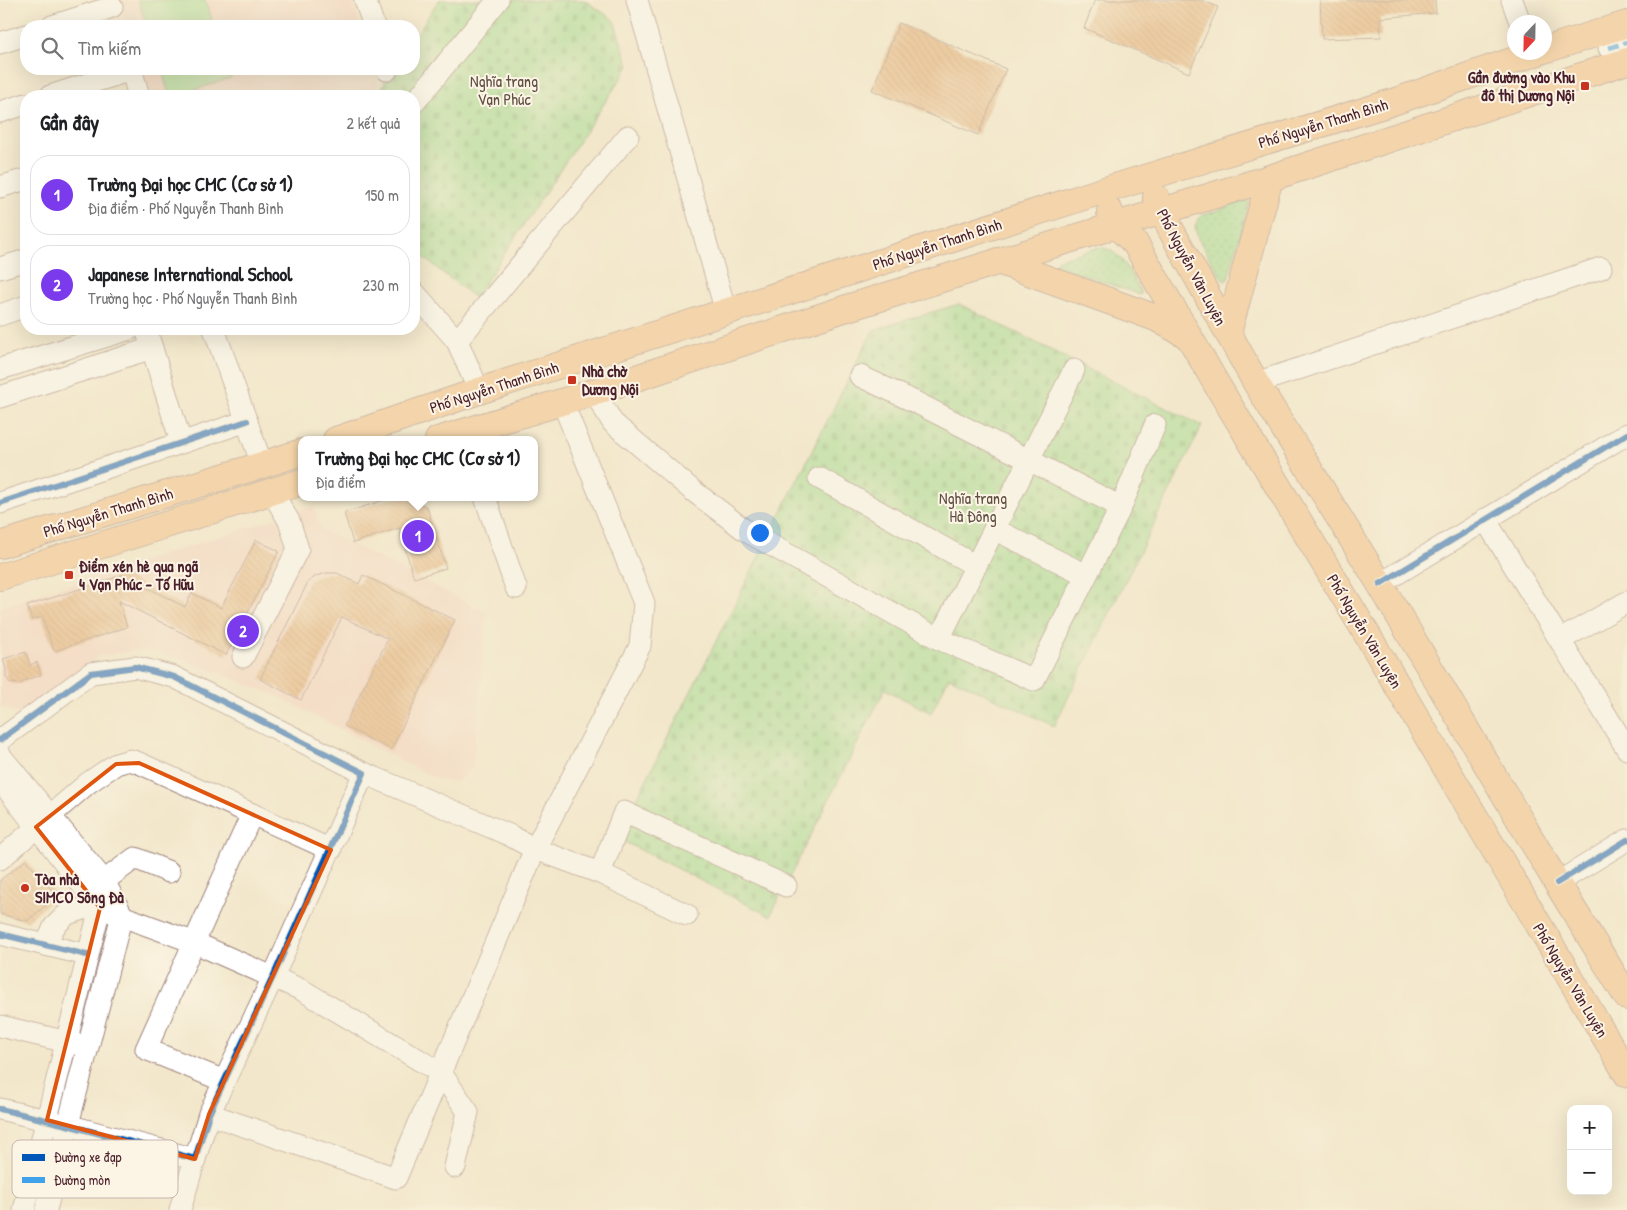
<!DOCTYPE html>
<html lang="vi">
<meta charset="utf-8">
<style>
body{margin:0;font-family:"Patrick Hand",sans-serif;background:#f2f2f2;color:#202124}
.controls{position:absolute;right:15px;bottom:15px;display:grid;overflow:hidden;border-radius:10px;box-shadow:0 5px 20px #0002}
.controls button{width:45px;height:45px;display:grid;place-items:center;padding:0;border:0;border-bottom:1px solid #e0e0e0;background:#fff;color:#202124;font:25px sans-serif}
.compass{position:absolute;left:1507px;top:15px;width:45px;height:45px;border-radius:50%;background:#fff;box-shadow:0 5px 20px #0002;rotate:202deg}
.you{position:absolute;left:759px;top:532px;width:18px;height:18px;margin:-12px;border:4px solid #fff;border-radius:50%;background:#1a73e8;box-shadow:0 0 0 8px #1a73e833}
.badge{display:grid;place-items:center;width:32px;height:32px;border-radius:50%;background:#7c3aed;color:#fff;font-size:16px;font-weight:700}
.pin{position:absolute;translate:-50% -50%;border:2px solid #fff;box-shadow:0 1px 5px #0006}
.popup{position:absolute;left:298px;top:436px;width:240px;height:65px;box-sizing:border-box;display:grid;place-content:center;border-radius:10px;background:#fff;filter:drop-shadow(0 1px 4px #0005);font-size:16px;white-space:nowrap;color:#757577}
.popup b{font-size:19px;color:#202124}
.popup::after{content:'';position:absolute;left:50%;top:100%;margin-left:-10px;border:10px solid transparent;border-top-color:#fff}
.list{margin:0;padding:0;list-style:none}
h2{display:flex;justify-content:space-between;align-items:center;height:65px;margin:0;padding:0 20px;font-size:21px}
h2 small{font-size:16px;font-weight:400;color:#757577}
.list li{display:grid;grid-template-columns:32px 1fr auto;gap:15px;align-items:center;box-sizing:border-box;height:80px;margin:0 10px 10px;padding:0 10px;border:1px solid #e0e0e0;border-radius:20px}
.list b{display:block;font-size:19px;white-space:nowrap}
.list p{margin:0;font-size:16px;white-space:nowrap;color:#757577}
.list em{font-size:16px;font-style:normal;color:#757577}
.icon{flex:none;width:28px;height:28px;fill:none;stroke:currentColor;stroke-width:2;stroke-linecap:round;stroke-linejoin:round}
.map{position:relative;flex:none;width:1627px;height:1210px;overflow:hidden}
.search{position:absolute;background:#fff;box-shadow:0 5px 20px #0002;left:20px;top:20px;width:400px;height:55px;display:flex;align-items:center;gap:12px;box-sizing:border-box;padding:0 18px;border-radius:20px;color:#757577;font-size:19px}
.panel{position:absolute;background:#fff;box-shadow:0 5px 20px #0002;left:20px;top:90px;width:400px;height:245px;border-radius:20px}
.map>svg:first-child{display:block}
.built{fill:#f6d2c3}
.grass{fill:url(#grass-dots);stroke:#747d5e}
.cemetery{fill:url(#cemetery-stones);stroke:#747d5e}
.park{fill:#9edb90;stroke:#747d5e}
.building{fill:url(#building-back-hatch)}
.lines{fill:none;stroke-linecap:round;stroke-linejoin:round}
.minor-casing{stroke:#9e837b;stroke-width:23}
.major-casing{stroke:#9e837b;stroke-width:28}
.minor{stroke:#fff;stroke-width:21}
.major{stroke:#f6be86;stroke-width:26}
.quiet{stroke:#40a2eb;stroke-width:5;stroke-dasharray:10 5;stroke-linecap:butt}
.cycleway-casing{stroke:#fcf5e5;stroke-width:9}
.cycleway{stroke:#0057b8;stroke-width:6}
.marked{fill:none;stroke:#e0560e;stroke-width:4;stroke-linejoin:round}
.poi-dot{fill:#c8321e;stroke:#fcf5e5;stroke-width:2}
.labels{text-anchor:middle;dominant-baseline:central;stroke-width:4;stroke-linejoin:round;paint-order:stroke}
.poi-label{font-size:16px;font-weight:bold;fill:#4a1f2b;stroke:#fcf5e5;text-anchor:start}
.park-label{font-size:16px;fill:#5f4e44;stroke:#fcf5e5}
.street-label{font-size:16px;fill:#4a1f2b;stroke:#fcf5e5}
.key{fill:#fcf5e5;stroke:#c7b5ad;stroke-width:1}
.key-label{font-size:14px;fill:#4a1f2b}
</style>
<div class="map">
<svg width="1627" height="1210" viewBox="0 0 1627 1210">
<defs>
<pattern id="grass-dots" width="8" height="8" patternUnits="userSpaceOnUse" patternTransform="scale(1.25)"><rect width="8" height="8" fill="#9edb90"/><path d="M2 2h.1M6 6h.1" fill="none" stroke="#8abc7c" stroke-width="1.8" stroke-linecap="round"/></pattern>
<pattern id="cemetery-stones" width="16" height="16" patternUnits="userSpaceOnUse" patternTransform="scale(1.25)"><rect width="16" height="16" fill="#9edb90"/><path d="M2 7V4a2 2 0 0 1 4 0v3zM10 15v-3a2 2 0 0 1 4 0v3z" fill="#8abc7c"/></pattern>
<pattern id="building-back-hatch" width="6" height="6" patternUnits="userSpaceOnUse" patternTransform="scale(1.25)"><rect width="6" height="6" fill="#e6aa6f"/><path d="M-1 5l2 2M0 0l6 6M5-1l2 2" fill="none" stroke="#bc8a5b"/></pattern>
</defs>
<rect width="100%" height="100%" fill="#fcf5e5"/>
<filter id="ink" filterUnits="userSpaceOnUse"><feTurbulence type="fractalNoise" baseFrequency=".02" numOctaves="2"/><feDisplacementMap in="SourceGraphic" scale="10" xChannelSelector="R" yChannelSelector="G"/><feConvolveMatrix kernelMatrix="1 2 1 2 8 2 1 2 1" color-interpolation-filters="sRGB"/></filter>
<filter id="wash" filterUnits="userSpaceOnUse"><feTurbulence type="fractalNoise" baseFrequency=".0096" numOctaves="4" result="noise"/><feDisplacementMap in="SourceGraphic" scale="20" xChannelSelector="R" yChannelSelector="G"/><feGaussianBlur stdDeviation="1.12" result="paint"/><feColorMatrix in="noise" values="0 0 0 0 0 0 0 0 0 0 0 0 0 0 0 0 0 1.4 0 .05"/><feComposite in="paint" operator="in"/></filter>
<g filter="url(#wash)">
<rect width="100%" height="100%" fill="#f2e7cb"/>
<g class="built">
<path d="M119 0H352L360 26H126Z"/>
<path d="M139 69H373L378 85 371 96H147Z"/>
<path d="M314 506 321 529 487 612 473 768 456 782 437 779 275 695 177 657 144 650 98 656 18 714 0 706V607Z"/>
</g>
<g class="grass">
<path d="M1246 200H1248L1249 203 1228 279 1226 281 1222 279 1198 238 1195 226 1201 216Z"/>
<path d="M1099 247C1121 250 1128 270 1139 288L1141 294 1140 295 1056 265 1055 263 1057 260Z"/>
</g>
<g class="cemetery">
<path d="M439 0H584L614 20 629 66 475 298 414 250V96H376L394 69H414V38Z"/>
<path d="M959 304 1202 426 1054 726 949 677 931 713 885 689 770 916 617 838 873 330Z"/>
</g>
<g class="park">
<path d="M138 0H205L214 26H147Z"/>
<path d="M161 69H228L231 78 175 96H170Z"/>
</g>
<g id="blocks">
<g class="building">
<path d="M1095 0H1201L1218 7 1189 73 1084 28Z"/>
<path d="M1320 0H1435L1436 13 1380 18 1381 37 1322 39Z"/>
<path d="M899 23 1006 69 978 135 872 90Z"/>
<path d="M394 497H408L427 507 446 568 414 578 399 528 353 543 344 513Z"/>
<path d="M256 540 279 551 226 655 119 601 127 627 54 651 42 617 32 620 27 606 123 575 185 607 192 593 221 608Z"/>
<path d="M327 573H337L359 584 363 575 455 620 391 750 344 726 388 639 342 617 301 700 260 679 308 582 316 576Z"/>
<path d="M26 652 30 665 37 662 41 675 26 680 20 684 10 683 6 677V670L3 659Z"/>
<path d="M26 860 57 896 27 921 0 914V880Z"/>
</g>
</g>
</g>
<g filter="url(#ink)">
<use href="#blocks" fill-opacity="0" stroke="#9e837b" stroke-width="1"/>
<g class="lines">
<g class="minor-casing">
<g id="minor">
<path d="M365 0 374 26"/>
<path d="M637 0 726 312"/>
<path d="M1512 0 1520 22"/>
<path d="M52 26 112 7"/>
<path d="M0 43 26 35"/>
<path d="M1609 48 1627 42"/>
<path d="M131 69 139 96"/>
<path d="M387 69V70"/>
<path d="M50 96 131 70"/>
<path d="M414 103 498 0"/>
<path d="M0 112 26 104"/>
<path d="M0 187 26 179"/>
<path d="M0 268 26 260"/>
<path d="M414 292 457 341 479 391"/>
<path d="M0 315 26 306"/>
<path d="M146 329 181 442"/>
<path d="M214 329 262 465"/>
<path d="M457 341 628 136"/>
<path d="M0 369 130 329"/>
<path d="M1074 370 939 639 1034 680 1121 507 1155 425"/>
<path d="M860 376 915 402 1121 507"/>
<path d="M1256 383 1601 268"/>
<path d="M594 392 613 423 692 490 746 531 939 639"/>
<path d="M0 397 152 348"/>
<path d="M819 478 976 566"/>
<path d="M485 497 516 588"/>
<path d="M0 503 247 421"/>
<path d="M1485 519 1627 749"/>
<path d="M994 529 1086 575"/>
<path d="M1380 584 1627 434"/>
<path d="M1560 640 1627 602"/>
<path d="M243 657 298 549 289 521 272 492"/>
<path d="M0 740 91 673 135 667 174 677 364 773 509 835 535 849 600 873 687 915"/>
<path d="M0 755 104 881 122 915 46 1210"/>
<path d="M0 780 100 908 24 1210"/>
<path d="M252 814 331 850"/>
<path d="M0 859 88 783 116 764 130 760 139 763 252 814 146 1049 224 1081"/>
<path d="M600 873 624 812 786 886"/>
<path d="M104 881 135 858 169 872"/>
<path d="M1557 883 1627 840"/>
<path d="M0 934 87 955"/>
<path d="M46 945 54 927 67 914 83 909 100 908 193 942 302 990 441 1073 468 1112 455 1167"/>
<path d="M0 1026 80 1045"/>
<path d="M0 1109 67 1125 195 1159 209 1114 273 977 364 773"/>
<path d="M209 1114 396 1178 535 849 640 646 644 603 562 401"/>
<path d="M180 1210 195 1159"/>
</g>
</g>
<g class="major-casing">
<g id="major">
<path d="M1544 50 1627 24"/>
<path d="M1156 197 1171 230 1256 383 1380 584 1557 883 1627 997"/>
<path d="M1110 212 1116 225 1135 243 1217 385 1368 636 1627 1074"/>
<path d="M998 261 1156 318 1188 336"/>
<path d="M1228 333 1270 178"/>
<path d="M336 440 479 391 1102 191 1390 103 1538 52"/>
<path d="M438 440 594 392 844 309 1270 178 1627 61"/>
<path d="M0 545 262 465 302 452"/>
<path d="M0 577 302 482"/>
</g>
</g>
<use href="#minor" class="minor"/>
<use href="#major" class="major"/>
<path class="quiet" d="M1609 48 1627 42"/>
<g class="cycleway-casing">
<g id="cycleway">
<path d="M0 503 247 421"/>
<path d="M1380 584 1627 434"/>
<path d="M0 740 91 673 135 667 174 677 364 773 273 977 209 1114 195 1159 67 1125 0 1109"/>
<path d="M1557 883 1627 840"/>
<path d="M0 934 87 955"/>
</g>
</g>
<use href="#cycleway" class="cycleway"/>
</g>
</g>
<path d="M0 0H1627V1210H0ZM139 763 331 850 209 1114 195 1159 47 1120 100 908 36 827 116 764Z" fill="#f2e7cb" fill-opacity=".55" fill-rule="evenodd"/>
<path class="marked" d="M139 763 331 850 209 1114 195 1159 47 1120 100 908 36 827 116 764Z"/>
<g class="poi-dot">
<rect x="1580" y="81" width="10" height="10" rx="2.5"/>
<rect x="567" y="375" width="10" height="10" rx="2.5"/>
<rect x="64" y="570" width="10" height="10" rx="2.5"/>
<circle cx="25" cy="888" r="5"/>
</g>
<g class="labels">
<g class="poi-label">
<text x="1575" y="77" text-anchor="end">Gần đường vào Khu<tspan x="1575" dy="18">đô thị Dương Nội</tspan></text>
<text x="582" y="371">Nhà chờ<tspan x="582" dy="18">Dương Nội</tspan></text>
<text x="79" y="566">Điểm xén hè qua ngã<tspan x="79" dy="18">4 Vạn Phúc - Tố Hữu</tspan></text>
<text x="35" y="879">Tòa nhà<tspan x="35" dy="18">SIMCO Sông Đà</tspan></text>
</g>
<g class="park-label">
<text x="504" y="81">Nghĩa trang<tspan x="504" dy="18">Vạn Phúc</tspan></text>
<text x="973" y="498">Nghĩa trang<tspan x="973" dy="18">Hà Đông</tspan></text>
</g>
<g class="street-label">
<text transform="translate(1323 123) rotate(-17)">Phố Nguyễn Thanh Bình</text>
<text transform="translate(937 244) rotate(-18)">Phố Nguyễn Thanh Bình</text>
<text transform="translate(1192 267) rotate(62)">Phố Nguyễn Văn Luyện</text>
<text transform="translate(494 387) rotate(-18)">Phố Nguyễn Thanh Bình</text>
<text transform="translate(108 512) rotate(-17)">Phố Nguyễn Thanh Bình</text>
<text transform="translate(1365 631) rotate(59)">Phố Nguyễn Văn Luyện</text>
<text transform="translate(1571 980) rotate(59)">Phố Nguyễn Văn Luyện</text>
</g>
</g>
<rect x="12" y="1140" width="166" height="58" rx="8" class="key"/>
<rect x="22" y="1154" width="23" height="7" fill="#0057b8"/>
<rect x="22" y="1177" width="23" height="6" fill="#40a2eb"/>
<g class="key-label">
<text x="54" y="1162">Đường xe đạp</text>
<text x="54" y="1185">Đường mòn</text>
</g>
</svg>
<div class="controls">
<button>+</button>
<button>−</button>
</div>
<svg class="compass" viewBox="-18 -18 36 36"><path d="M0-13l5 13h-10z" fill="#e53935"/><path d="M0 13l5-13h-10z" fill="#757577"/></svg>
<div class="you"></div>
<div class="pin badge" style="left:418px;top:536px">1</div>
<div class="popup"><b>Trường Đại học CMC (Cơ sở 1)</b>Địa điểm</div>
<div class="pin badge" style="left:243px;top:631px">2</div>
<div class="search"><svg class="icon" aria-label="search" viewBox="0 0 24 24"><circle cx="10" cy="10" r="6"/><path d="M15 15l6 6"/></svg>Tìm kiếm</div>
<section class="panel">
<h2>Gần đây<small>2 kết quả</small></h2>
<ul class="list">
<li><span class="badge">1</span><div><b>Trường Đại học CMC (Cơ sở 1)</b><p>Địa điểm · Phố Nguyễn Thanh Bình</p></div><em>150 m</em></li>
<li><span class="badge">2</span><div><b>Japanese International School</b><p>Trường học · Phố Nguyễn Thanh Bình</p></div><em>230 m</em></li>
</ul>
</section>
</div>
